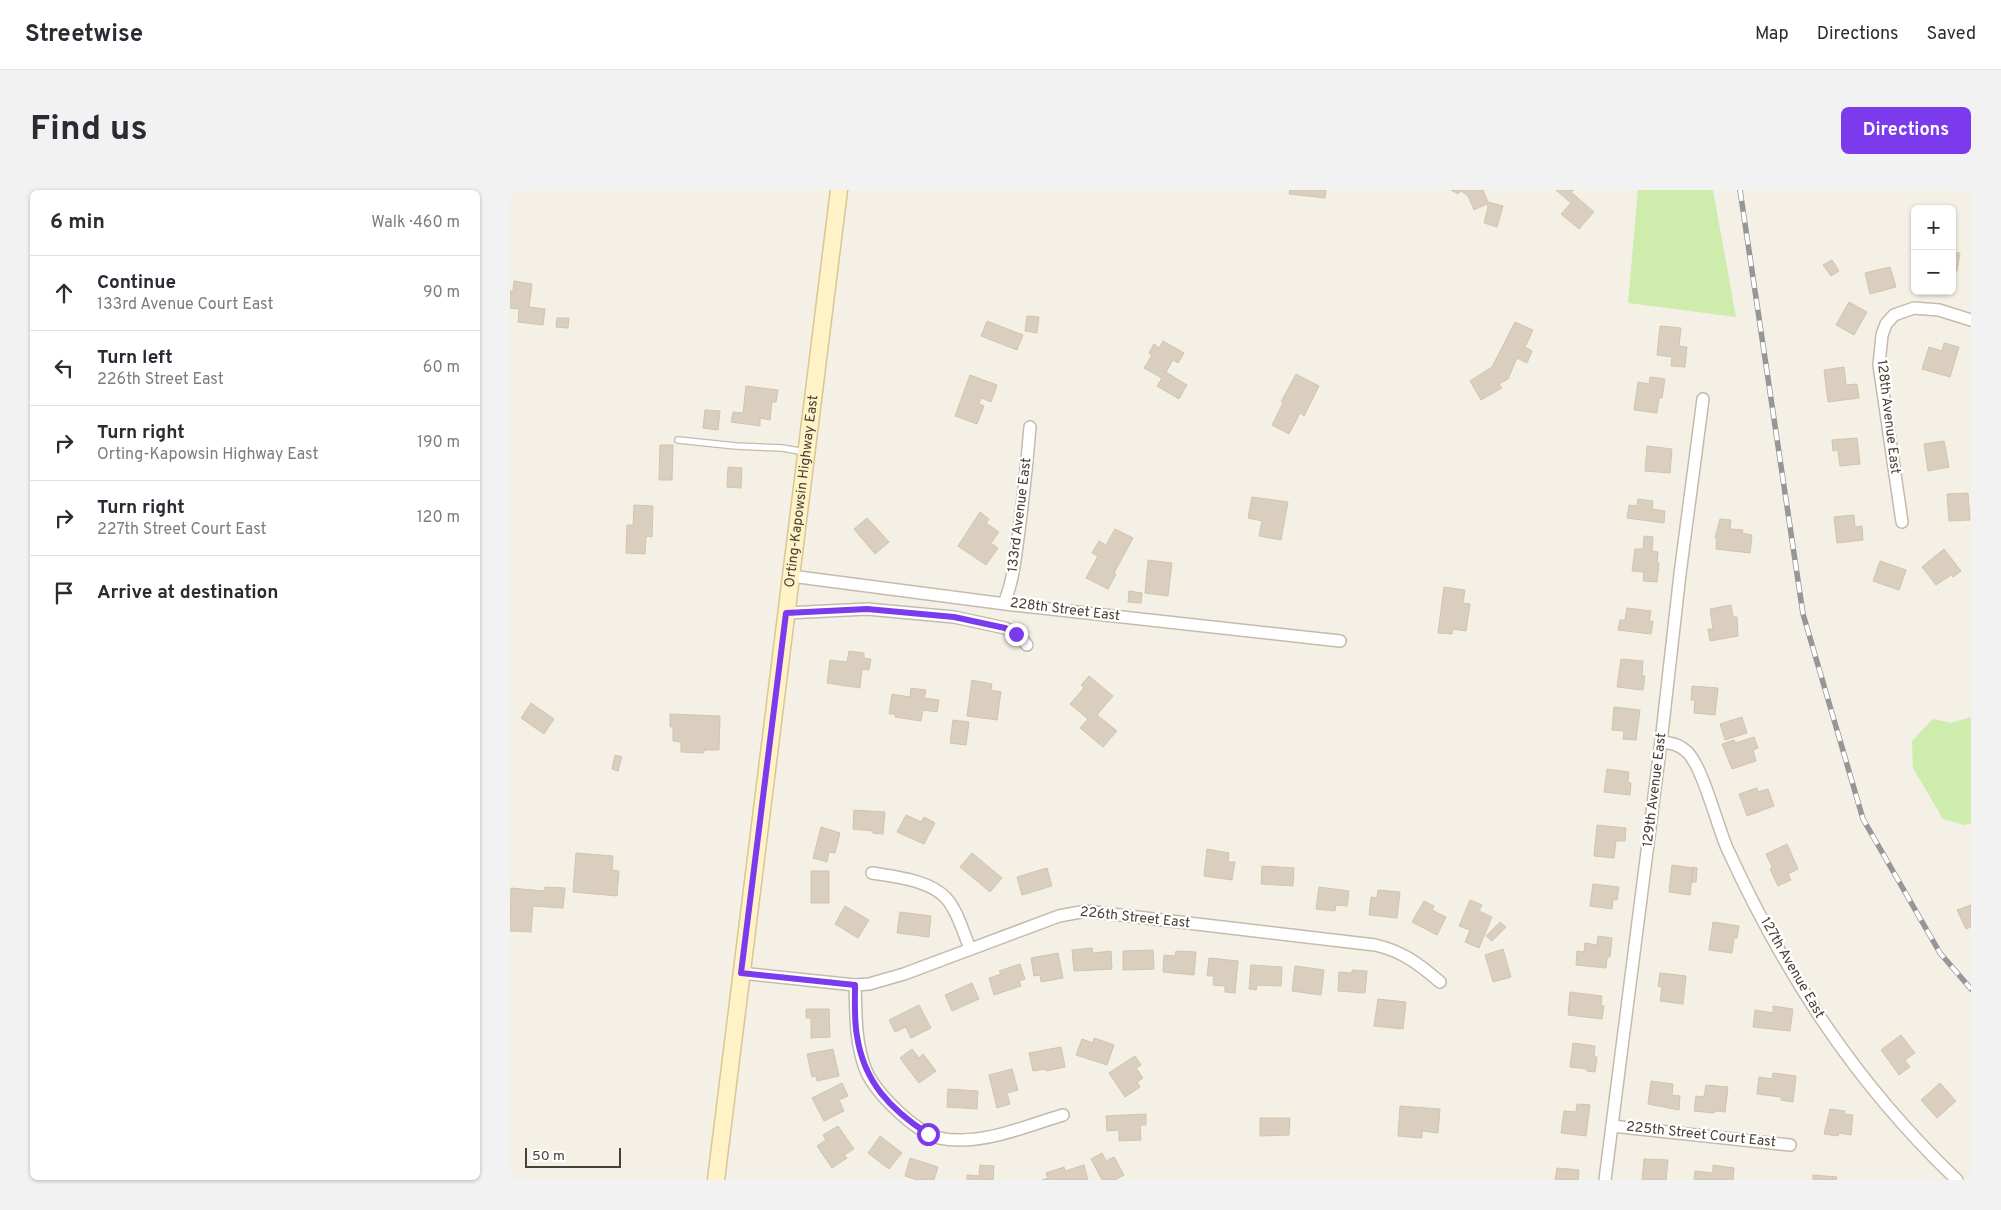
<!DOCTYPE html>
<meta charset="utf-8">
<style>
body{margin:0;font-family:Overpass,sans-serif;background:#f2f2f3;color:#2b2b33}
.controls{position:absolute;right:15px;top:15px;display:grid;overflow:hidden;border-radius:8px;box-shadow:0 1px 4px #0004}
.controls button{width:45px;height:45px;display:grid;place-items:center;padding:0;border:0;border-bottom:1px solid #e1e1e2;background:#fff;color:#2b2b33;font:25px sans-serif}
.scale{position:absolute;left:15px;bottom:12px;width:96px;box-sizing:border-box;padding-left:5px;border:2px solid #484135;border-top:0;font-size:14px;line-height:18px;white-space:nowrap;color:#484135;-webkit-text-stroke:4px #fff;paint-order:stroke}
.stop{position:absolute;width:15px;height:15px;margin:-11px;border:4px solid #7c3aed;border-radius:50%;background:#fff}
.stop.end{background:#7c3aed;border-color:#fff;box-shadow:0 1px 5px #0008}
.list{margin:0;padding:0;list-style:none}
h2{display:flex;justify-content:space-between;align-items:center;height:65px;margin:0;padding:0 20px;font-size:21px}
h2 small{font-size:16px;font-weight:400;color:#7c7c81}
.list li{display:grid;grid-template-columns:32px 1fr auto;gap:15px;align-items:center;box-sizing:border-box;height:75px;padding:0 20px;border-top:1px solid #e1e1e2}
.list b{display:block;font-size:19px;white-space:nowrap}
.list p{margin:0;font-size:16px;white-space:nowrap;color:#7c7c81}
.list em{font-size:16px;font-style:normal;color:#7c7c81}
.icon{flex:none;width:28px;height:28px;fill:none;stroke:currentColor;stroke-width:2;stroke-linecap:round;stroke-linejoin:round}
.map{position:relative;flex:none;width:1461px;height:990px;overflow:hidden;border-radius:8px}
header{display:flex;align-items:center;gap:30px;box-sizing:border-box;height:70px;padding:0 25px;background:#fff;border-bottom:1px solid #e1e1e2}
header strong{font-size:24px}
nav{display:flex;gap:28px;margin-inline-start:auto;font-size:18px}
.intro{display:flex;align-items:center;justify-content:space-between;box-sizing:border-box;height:120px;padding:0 30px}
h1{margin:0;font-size:35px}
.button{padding:12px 22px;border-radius:8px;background:#7c3aed;color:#fff;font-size:18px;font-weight:700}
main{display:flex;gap:30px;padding:0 30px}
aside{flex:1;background:#fff;border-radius:8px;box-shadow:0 1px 4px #0004}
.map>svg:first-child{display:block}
.green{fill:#ceecac}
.building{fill:#dacfbe;stroke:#d2c4ae}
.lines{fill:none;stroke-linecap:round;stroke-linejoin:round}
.lane-casing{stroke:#c4bbab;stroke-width:8}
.street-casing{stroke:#c4bbab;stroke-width:14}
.secondary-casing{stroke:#d8c693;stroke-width:19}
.lane{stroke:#fff;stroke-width:5.5}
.street{stroke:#fff;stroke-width:11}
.secondary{stroke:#fff2c6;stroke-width:16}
.rail-casing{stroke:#969696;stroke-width:5.5}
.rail{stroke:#fff;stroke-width:4;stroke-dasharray:11;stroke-linecap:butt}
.route{stroke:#7c3aed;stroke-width:6}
.labels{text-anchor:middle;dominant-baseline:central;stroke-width:4.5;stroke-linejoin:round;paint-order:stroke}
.street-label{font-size:14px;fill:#484135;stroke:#fff}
</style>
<header>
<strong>Streetwise</strong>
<nav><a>Map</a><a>Directions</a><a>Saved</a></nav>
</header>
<div class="intro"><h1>Find us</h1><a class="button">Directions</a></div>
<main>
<aside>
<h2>6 min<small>Walk · 460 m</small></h2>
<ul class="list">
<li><svg class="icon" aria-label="ahead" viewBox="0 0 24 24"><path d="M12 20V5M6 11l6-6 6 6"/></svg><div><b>Continue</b><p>133rd Avenue Court East</p></div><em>90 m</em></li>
<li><svg class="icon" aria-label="left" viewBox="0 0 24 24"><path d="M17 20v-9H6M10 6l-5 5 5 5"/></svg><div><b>Turn left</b><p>226th Street East</p></div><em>60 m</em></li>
<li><svg class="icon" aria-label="right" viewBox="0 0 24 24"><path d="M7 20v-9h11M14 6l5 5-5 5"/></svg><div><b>Turn right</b><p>Orting-Kapowsin Highway East</p></div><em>190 m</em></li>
<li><svg class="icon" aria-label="right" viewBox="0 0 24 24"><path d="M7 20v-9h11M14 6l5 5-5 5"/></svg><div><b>Turn right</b><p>227th Street Court East</p></div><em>120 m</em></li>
<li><svg class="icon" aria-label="arrive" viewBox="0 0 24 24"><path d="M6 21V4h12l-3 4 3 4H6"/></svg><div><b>Arrive at destination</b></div></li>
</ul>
</aside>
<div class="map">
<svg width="1461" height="990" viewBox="0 0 1461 990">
<rect width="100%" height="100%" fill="#f4f0e6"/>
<g class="green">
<path d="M1128 0H1203L1226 127 1118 113Z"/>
<path d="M1461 527V633L1455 635 1433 629 1403 578 1402 551 1423 529 1441 533Z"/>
</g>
<g class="building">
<path d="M780 0H816L815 8 779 4Z"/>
<path d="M941 0H973L978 12 993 16 987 37 974 33 978 17 977 14 964 20 958 6 951 1 948 4Z"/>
<path d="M1046 0H1064L1061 2 1084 22 1069 39 1051 24 1061 13Z"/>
<path d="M1442 62 1450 63 1447 81 1442 80Z"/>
<path d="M1322 70 1329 81 1321 86 1313 75Z"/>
<path d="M1380 77 1386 97 1360 104 1355 83Z"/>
<path d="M4 91 22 94 19 117 35 119 33 135 8 132 9 119 0 118V101H3Z"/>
<path d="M1339 112 1357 122 1344 145 1326 135Z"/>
<path d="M517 126 529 127 527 143 515 141Z"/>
<path d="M47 128H59L58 138 46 137Z"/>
<path d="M477 131 513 145 507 160 471 146Z"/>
<path d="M1005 132 1023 140 1015 157 1022 161 1017 173 1007 168 998 189 989 194 992 198 971 210 960 191 982 177Z"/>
<path d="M1150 136 1171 138 1169 156 1177 157 1175 177 1161 176 1162 167 1147 165Z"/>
<path d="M653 151 674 163 668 173 663 170 656 182 677 195 669 209 647 196 652 188 634 178 642 165 639 163 644 154 649 158Z"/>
<path d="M1434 153 1449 157 1440 187 1412 179 1419 157 1432 161Z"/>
<path d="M1334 177 1336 195 1347 194 1349 208 1318 212 1314 180Z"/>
<path d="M786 184 809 196 794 226 790 223 779 244 762 235 773 213 771 212Z"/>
<path d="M460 185 487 195 481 212 471 208 469 214 474 216 467 234 445 226Z"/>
<path d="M1140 187 1155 189 1152 208H1149L1147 223 1124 220 1128 192 1139 194Z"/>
<path d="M236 196 268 200 266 212H262L260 230 250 228V236L221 232 223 222 233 223Z"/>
<path d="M195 220 210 221 208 240 193 238Z"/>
<path d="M1347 248 1350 274 1330 276 1328 260 1323 261 1322 250Z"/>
<path d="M1434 251 1439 277 1418 281 1414 254Z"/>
<path d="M150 255H163L162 290H149Z"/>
<path d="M1137 256 1162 259 1160 283 1135 281Z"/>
<path d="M218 277 232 278 231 298 217 297Z"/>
<path d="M1458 303 1460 330 1439 331 1437 304Z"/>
<path d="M742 307 778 312 771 350 749 346 752 331 738 328Z"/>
<path d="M1128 309 1143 311 1142 319 1155 321 1154 333 1117 328 1119 315 1127 316Z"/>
<path d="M124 315 143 316 142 347 136 346 135 364 116 363 117 335H123Z"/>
<path d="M470 322 479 329 476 333 489 342 481 353 488 358 476 375 448 356Z"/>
<path d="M1344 325 1345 337 1352 336 1353 350 1327 353 1324 327Z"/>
<path d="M357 328 379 352 365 364 344 339Z"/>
<path d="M1210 329 1221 330 1220 339 1233 340 1232 343 1242 345 1240 363 1206 359 1207 348H1205Z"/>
<path d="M605 339 623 348 604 383 606 384 598 399 576 388 588 366 582 363 589 351 596 355Z"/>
<path d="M1134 346 1143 347 1142 361 1148 362 1147 372 1149 373 1147 392 1133 391 1134 382 1122 381 1125 359H1133Z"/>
<path d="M1434 359 1451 381 1443 387 1441 385 1426 395 1412 377Z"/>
<path d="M638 370 662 373 658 406 635 403Z"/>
<path d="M1370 371 1396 380 1389 400 1363 391Z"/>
<path d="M934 397 955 400 953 413 960 414 956 441 943 439 942 444 928 443Z"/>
<path d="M619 401 632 403 631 413 618 412Z"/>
<path d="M1221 415 1223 427H1227L1228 446 1200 451 1198 439H1203L1200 419Z"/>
<path d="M1117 418 1141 421 1139 431H1143L1141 444 1108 440 1110 430H1115Z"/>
<path d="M339 461 354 463V468L361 469 359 480 352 479 350 498 317 493 320 470 337 472Z"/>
<path d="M1111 469 1133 471 1132 486H1135L1133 500 1107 497Z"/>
<path d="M579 486 603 506 587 525 607 541 593 557 570 538 578 529 560 514 574 498 571 495Z"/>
<path d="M462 490 482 494 481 500 491 502 487 530 457 526Z"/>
<path d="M1182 496 1208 498 1205 525 1184 523 1185 510H1181Z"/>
<path d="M401 498 416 500 414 508 429 510 427 522 413 520 411 531 385 527V524H379L382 504 400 507Z"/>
<path d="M21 513 44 529 34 544 11 528Z"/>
<path d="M1104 517 1130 520 1126 550 1113 549 1114 541 1102 540Z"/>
<path d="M160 524 210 526 209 560H194V563L171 562V552L163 551V537H160Z"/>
<path d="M1232 527 1237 543 1215 550 1210 534Z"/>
<path d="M443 530 459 532 456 555 440 553Z"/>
<path d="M1244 547 1248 558 1243 560 1246 571 1222 579 1212 554 1224 550 1226 553Z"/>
<path d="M105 565 112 567 108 581 102 579Z"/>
<path d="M1097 579 1119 582 1118 592 1121 593 1120 605 1094 602Z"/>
<path d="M1247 598 1248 602 1258 599 1264 616 1237 626 1229 604Z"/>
<path d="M344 620 375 622 373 644 363 643V641L343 639Z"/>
<path d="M396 625 411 632 414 627 425 633 414 654 387 642Z"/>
<path d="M1087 635 1116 638 1115 651H1106L1104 668 1084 666Z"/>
<path d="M311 637 330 643 325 663 319 662 317 672 303 668Z"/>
<path d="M1277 654 1288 679 1278 684 1281 690 1268 696 1260 679 1262 677 1256 664Z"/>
<path d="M697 659 719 663 718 672H725L722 690 694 686Z"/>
<path d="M66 663 103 666 102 680 109 681 107 706 63 702Z"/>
<path d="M462 663 492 688 480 702 450 677Z"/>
<path d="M1162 675 1183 678 1180 705 1159 702Z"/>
<path d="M752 676 784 678 783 696 751 694Z"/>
<path d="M1183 677 1187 678 1186 692H1182Z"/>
<path d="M537 678 542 696 512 705 507 687Z"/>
<rect x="301" y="681" width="18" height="32"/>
<path d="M1083 694 1109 697 1107 710 1103 709 1102 719 1080 716Z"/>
<path d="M35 697 55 698 53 718 23 716 21 742 0 741 1 698 34 701Z"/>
<path d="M809 697 839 701 837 716 826 715 825 721 806 719Z"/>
<path d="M868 700 890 702 887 728 859 725 861 707 867 708Z"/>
<path d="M960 710 972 715 969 721 982 727 969 758 955 752 960 740 949 736Z"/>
<path d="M914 711 924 716 922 720 936 727 927 745 902 732Z"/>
<path d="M1461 715V737L1456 739 1447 720Z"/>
<path d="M335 716 359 730 348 748 325 734Z"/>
<path d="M390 722 421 726 419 747 387 743Z"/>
<path d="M990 732 996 737 982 751 976 746Z"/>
<path d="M1203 732 1229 736 1227 748H1224L1222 763 1199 760Z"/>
<path d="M1088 746 1102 748 1100 767H1097L1096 778 1066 775 1067 761 1074 762 1075 753 1087 755Z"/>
<path d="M582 758 583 763 601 761 602 779 564 781 562 760Z"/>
<path d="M993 759 1001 787 983 792 975 765Z"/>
<path d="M643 760 644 779 613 780V761Z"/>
<path d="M666 761 686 762 684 785 653 782 654 765 665 766Z"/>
<path d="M548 763 553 788 531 792 530 785 524 786 521 768Z"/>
<path d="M699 768 728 771 725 803 715 802V796L703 795 704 786H697Z"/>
<path d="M510 774 515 789 509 791 511 796 484 805 479 788 491 784 489 781Z"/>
<path d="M741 775 772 777 771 796 747 795 746 800 739 799Z"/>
<path d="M785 776 814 780 811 805 782 801Z"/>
<path d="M842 780 857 781 855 803 828 801 829 782 842 783Z"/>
<path d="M1150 783 1176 786 1173 814 1150 811 1152 797 1148 796Z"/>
<path d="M462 793 469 809 442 821 435 805Z"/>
<path d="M1060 802 1092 806 1091 816H1094L1092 829 1058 825Z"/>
<path d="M868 809 896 812 893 839 864 836Z"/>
<path d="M409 815 421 838 401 848 396 837 385 842 379 830Z"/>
<path d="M1263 816 1283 819 1280 841 1243 837 1245 820 1263 823Z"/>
<path d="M296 819H319L320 847 301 848V828H296Z"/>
<path d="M1391 845 1405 863 1395 870 1400 877 1389 885 1371 860Z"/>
<path d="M584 848 604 855 597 875 566 865 572 849 583 853Z"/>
<path d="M1063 853 1085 856 1084 867H1087L1085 882 1077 881V879L1060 877Z"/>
<path d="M551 857 555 877 536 881V879L523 881 519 863Z"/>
<path d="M323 859 329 886 307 891 306 886 302 887 297 864Z"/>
<path d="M402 859 409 868 413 864 426 881 409 893 390 868Z"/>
<path d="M625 866 631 875 626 878 633 888 627 892 630 897 615 907 599 883Z"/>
<path d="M502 879 508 900 497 903 500 914 487 918 479 885Z"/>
<path d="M1263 883 1286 886 1283 912 1271 910V907L1247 904 1249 887 1262 889Z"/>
<path d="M1141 891 1163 894 1162 905 1170 906 1169 920 1138 914Z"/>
<path d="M332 893 338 906 329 910 334 921 314 931 302 908Z"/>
<path d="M1430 893 1446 911 1427 928 1411 910Z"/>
<path d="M1196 895 1218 897 1215 922 1205 921 1204 923 1184 921 1186 906 1194 907Z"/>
<path d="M438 899 468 901 467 919 437 917Z"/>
<path d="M1067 914 1080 915 1076 946 1051 943 1054 921 1066 922Z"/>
<path d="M890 916 930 919 928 943 912 941V948L888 946Z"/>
<path d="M1320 919 1335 921 1334 924 1343 925 1341 945 1329 943 1328 946 1314 944Z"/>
<path d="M636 924V935H630L631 950 609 951V940L597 941 596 926Z"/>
<path d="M750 928H780L779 945 750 946Z"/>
<path d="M328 936 344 959 334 965 337 968 322 978 307 956 316 950 313 945Z"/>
<path d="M370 946 392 963 379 979 358 963Z"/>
<path d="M592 963 596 971 604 967 614 985 605 990H592L581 969Z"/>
<path d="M400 968 428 977 424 990H407L395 986Z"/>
<path d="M1134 969 1158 970 1156 990H1132Z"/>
<path d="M470 975 484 976 483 990H457V985L469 986Z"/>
<path d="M574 975 578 990H532L538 988 536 983 554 977 555 981Z"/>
<path d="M1203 975 1224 978 1223 990H1184L1185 981 1203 983Z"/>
<path d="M1047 978 1069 980 1068 990H1045Z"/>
<path d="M1303 985 1327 987 1326 990H1303Z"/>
</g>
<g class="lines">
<g class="lane-casing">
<path id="lane" d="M168 250 226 256 272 258 295 262"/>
</g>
<g class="street-casing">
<g id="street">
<path d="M1392 332 1369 175 1372 145 1376 134 1384 125 1404 118 1429 120 1461 130"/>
<path d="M281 386 503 415 830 451"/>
<path d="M494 413C503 392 505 370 508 348 513 311 517 274 520 237"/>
<path d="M277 423 357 419 444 427 495 438 506 443 517 455"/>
<path d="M1151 552C1161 553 1168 554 1176 561 1192 574 1207 635 1217 658 1275 785 1346 894 1447 990"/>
<path d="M362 683C386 687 419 690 436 708 448 721 453 743 460 758"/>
<path d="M231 783 345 795 359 794 394 784 549 726 576 721 865 755C892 761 909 774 930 792"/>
<path d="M345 795C346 823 345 851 355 878 363 900 396 932 417 943 426 949 439 950 450 950 485 950 519 935 553 925"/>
<path d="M1102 936 1280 955"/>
<path d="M1095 990 1151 552 1170 384 1193 209"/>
</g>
</g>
<g class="secondary-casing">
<g id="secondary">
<path id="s1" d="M206 990 329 0"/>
</g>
</g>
<use href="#lane" class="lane"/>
<use href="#street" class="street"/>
<use href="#secondary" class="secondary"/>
<g class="rail-casing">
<path id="rail" d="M1230 0 1293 424 1353 629 1430 763 1461 799"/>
</g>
<use href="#rail" class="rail"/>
</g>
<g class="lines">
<path class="route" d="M418 944C380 919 354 892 347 846 344 830 345 812 345 795L231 783 276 423 357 419 444 427 495 438 506 444"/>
</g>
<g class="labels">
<g class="street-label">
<text transform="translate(1378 227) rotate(83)">128th Avenue East</text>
<text stroke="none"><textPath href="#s1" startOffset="694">Orting-Kapowsin Highway East</textPath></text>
<text transform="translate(510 325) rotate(-83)">133rd Avenue East</text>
<text transform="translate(555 420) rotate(7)">228th Street East</text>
<text transform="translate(1145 600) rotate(-83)">129th Avenue East</text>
<text transform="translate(625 728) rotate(6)">226th Street East</text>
<text transform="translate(1282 778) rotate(60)">127th Avenue East</text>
<text transform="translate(1191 945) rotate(6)">225th Street Court East</text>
</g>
</g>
</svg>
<div class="controls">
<button>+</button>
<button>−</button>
</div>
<div class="scale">50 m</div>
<div class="stop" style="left:418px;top:944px"></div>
<div class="stop end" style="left:506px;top:444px"></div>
</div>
</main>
